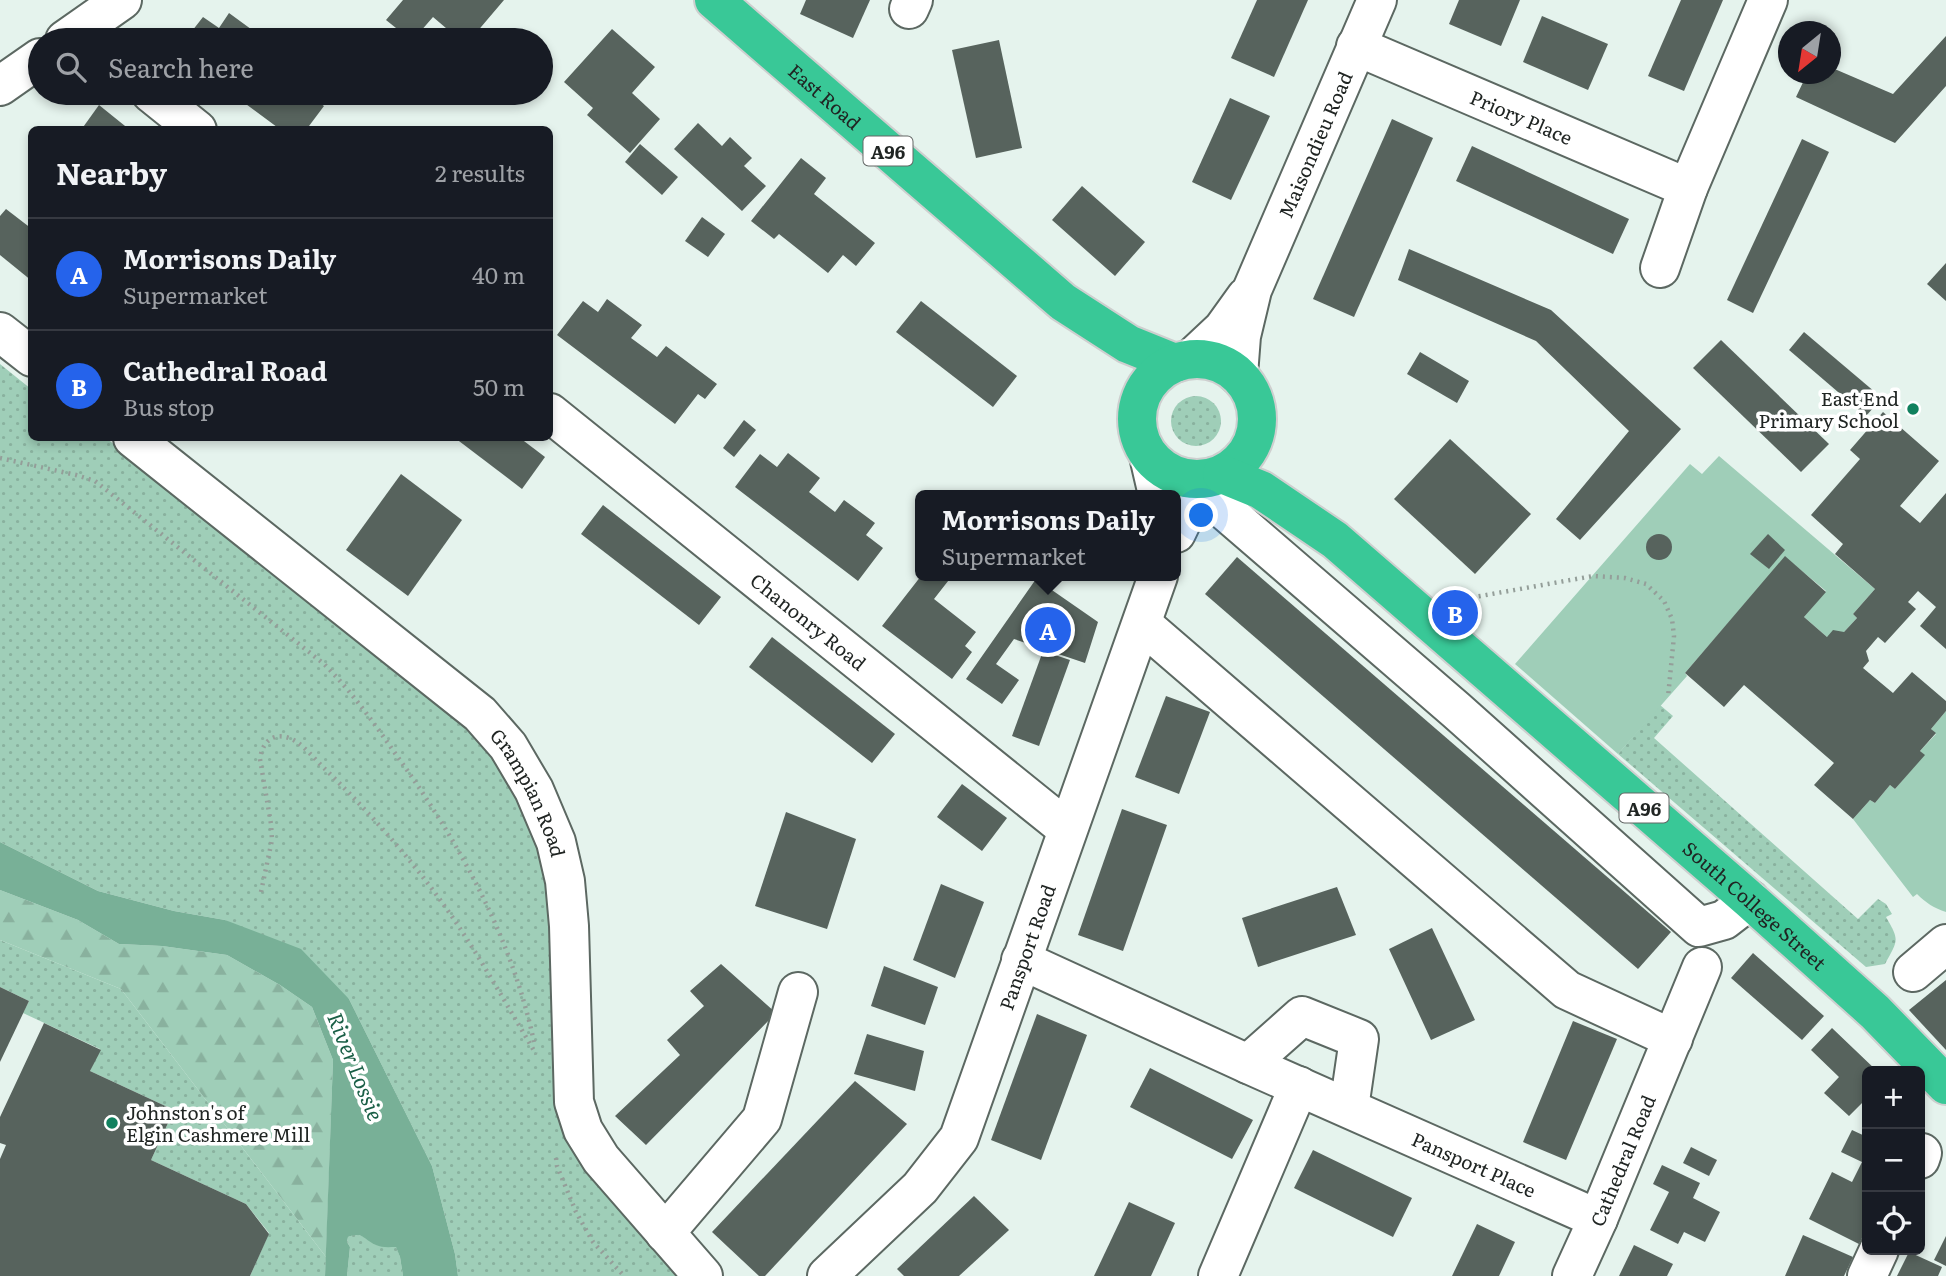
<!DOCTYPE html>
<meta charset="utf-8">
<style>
body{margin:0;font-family:Literata,serif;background:#242831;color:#f1f3f6}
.controls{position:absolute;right:21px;bottom:21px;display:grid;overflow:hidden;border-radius:10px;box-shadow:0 4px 10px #0003}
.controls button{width:63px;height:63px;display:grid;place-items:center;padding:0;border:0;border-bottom:2px solid #363941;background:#171b24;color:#f1f3f6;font:35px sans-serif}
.compass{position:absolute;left:1778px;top:21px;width:63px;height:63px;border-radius:50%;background:#171b24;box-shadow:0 4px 10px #0003;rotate:210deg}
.you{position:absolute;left:1202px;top:516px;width:24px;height:24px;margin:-18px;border:5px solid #fff;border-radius:50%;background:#1a73e8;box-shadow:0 0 0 10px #1a73e833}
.badge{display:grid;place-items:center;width:46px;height:46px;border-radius:50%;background:#2563eb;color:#fff;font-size:23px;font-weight:700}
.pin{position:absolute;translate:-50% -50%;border:4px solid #fff;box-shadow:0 2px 7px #0006}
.popup{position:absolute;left:915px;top:490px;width:266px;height:91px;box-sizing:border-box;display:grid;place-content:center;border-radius:10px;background:#171b24;filter:drop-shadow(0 2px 5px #0005);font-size:23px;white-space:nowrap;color:#9ea1a6}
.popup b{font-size:26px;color:#f1f3f6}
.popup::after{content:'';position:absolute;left:50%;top:100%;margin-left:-14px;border:14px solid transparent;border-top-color:#171b24}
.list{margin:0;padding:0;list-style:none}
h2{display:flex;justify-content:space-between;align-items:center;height:91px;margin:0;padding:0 28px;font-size:30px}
h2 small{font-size:23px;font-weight:400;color:#9ea1a6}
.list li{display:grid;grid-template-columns:46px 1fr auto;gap:21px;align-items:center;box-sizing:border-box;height:112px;padding:0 28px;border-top:2px solid #363941}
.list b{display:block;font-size:26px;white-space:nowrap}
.list p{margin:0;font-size:23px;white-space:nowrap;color:#9ea1a6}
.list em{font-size:23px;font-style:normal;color:#9ea1a6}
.icon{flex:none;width:38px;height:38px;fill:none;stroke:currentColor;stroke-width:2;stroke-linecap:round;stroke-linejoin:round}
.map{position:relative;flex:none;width:1946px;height:1276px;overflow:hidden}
.search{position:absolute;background:#171b24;box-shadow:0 4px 10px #0003;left:28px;top:28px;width:525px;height:77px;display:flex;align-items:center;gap:18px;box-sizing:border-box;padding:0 24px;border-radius:38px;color:#9ea1a6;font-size:26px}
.panel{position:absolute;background:#171b24;box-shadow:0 4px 10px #0003;left:28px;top:126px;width:525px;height:315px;border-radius:10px}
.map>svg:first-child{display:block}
.grass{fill:url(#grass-dots)}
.forest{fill:url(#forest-firs)}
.green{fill:#9fceb8}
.water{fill:#78b097}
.building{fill:#57635d}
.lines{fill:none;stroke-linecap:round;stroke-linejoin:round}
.minor-casing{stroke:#5c6862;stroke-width:42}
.highway-casing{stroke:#cecfcf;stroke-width:42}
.path{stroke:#949e99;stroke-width:4.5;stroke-dasharray:2 5;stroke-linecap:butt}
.minor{stroke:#fff;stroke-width:38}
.highway{stroke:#39c897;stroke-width:38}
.poi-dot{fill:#11815e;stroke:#fff;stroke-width:2.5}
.labels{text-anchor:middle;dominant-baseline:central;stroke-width:7;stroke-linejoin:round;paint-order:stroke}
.shield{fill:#fff;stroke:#636665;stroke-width:2}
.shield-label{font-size:18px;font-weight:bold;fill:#202523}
.street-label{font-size:19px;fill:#202523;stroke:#fff}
.poi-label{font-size:19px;fill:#202523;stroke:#fff;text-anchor:end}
.water-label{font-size:21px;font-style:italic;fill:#1a5f46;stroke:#fff}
</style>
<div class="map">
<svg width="1946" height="1276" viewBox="0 0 1946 1276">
<defs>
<pattern id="grass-dots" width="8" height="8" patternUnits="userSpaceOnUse" patternTransform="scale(1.75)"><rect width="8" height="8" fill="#9fceb8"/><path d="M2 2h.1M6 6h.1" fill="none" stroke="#89b19e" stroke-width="1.8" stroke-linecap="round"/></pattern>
<pattern id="forest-firs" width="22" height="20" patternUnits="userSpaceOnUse" patternTransform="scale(1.75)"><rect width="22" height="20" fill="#9fceb8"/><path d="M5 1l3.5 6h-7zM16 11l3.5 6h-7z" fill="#89b19e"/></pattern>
</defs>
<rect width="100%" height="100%" fill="#e5f3ed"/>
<g class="grass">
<path d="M0 364 31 389 32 438H106L468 727 493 757 520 796 535 833 549 884 559 1099 686 1276H458L455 1254 432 1166 349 999 225 920 174 911 98 891 0 842Z"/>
<circle cx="1196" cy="421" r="25"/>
<path d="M1660 705 1673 716 1654 738 1858 919 1878 899 1886 904 1892 914 1886 917C1900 941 1898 940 1885 964L1866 967 1618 754Z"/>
<path d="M0 940 121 989 326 1257 325 1276H250L269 1233 246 1204 151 1160 174 1110 90 1071 100 1049 23 1013 29 1001 0 987Z"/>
<path d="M355 1234 365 1237 377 1245 396 1246 400 1257 403 1276H347L350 1247 347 1242 348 1237Z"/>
</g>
<path class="forest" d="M0 890 78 920 119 944 162 946 227 955 280 985 312 1007 333 1060 326 1257 121 989 0 940Z"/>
<g class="green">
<path d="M1719 456 1875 589 1853 614 1857 618 1844 632 1827 637 1804 617 1826 591 1785 557 1685 673 1687 676 1618 754 1515 664 1690 464 1702 474Z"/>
<path d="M1946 711V912C1934 908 1926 903 1917 894L1913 897 1853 819 1870 800 1875 803 1890 785 1895 789 1924 755 1920 751 1936 734 1931 729Z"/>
</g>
<path class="water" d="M0 842 98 891 174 911 225 920 301 949 349 999 432 1166 455 1254 458 1276H403L400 1257 396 1247C390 1247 382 1248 376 1245 364 1240 363 1231 348 1237L347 1242 350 1247 347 1276H325L333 1060 312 1007 280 985 227 955 162 946 119 944 78 920 0 890Z"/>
<g class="building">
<path d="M403 0H504L470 40H460L433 17 413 40H411L386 20Z"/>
<path d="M806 0H870L853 38 800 14Z"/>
<path d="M1257 0H1308L1274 77 1231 58Z"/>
<path d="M1459 0H1520L1501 46 1449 24Z"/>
<path d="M1681 0H1723L1684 91 1648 76Z"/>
<path d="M229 13 262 37 260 40H185L203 17 219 28Z"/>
<path d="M1542 16 1608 44 1588 90 1523 62Z"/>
<path d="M612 29 655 67 632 93 660 119 630 153 587 115 593 108 564 82Z"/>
<path d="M1946 36V86L1895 143 1796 97 1807 74H1830V67L1893 94Z"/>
<path d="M999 40 1022 148 976 158 952 50Z"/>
<path d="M231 93H310L309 95 324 106 306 130H281Z"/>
<path d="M1230 98 1270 116 1231 200 1192 182Z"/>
<path d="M99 105 130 130H81Z"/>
<path d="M1392 119 1433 138 1354 317 1313 299Z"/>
<path d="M698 123 722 146 730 137 752 158 744 166 766 186 742 211 674 149Z"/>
<path d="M1802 139 1829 152 1753 313 1727 300Z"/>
<path d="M640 144 678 177 662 195 625 162Z"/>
<path d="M1472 146 1629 219 1613 254 1456 181Z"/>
<path d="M801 158 826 178 814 194 875 243 856 266 843 255 828 273 779 234 774 239 751 221Z"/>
<path d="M1082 186 1145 242 1115 276 1052 220Z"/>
<path d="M6 209 32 229V281L0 255V216Z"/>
<path d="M702 217 725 234 708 257 685 241Z"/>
<path d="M1409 249 1551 310 1681 429 1580 540 1556 519 1629 431 1536 341 1398 280Z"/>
<path d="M1946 263V301L1927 284Z"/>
<path d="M607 299 642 325 631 338 657 357 666 346 717 384 705 399 698 394 675 424 557 335 583 301 598 312Z"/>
<path d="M921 301 1017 376 993 407 896 332Z"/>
<path d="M1804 332 1882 398 1866 416 1789 350Z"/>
<path d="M1721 340 1829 444 1801 472 1693 368Z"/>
<path d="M1420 352 1469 381 1457 403 1407 374Z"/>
<path d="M1883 412 1939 461 1900 506 1920 523 1946 493V649L1920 626 1936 607 1918 591 1908 602 1916 609 1885 643 1878 637 1866 651 1869 661 1863 668 1893 693 1912 672 1946 701V711L1931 729 1936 733 1920 751 1925 755 1895 789 1890 785 1875 803 1870 800 1853 819 1814 785 1834 763 1744 685 1724 707 1685 673 1785 556 1826 592 1804 617 1827 637 1833 630 1844 632 1857 618 1853 614 1875 589 1835 554 1843 544 1811 515 1860 459 1850 450Z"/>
<path d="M744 420 756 430 734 457 723 448Z"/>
<path d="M455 438H520L545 457 522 489Z"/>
<path d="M1450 439 1531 514 1475 574 1394 499Z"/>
<path d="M788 453 820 478 809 492 835 512 844 500 875 523 866 535 883 548 858 581 735 487 760 454 777 467Z"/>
<path d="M401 474 462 520 408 596 346 550Z"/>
<path d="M603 505 721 597 699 625 581 534Z"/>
<path d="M1768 534 1785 550 1769 569 1750 554Z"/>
<circle cx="1659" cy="547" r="13"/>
<path d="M1237 557 1671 932 1638 969 1205 594Z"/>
<path d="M921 576H952L934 599 976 632 965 646 972 652 952 679 882 626Z"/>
<path d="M1036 579 1098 622 1085 663 1014 639 996 664 1019 680 1002 704 966 679Z"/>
<path d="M772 637 895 734 872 763 749 667Z"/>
<path d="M1043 651 1070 660 1039 746 1012 736Z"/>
<path d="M1166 696 1210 712 1179 794 1135 777Z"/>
<path d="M962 784 1007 818 982 851 937 817Z"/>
<path d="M1122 809 1167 825 1123 951 1078 935Z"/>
<path d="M786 812 856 839 827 929 755 906Z"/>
<path d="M941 884 984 902 955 978 913 960Z"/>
<path d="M1337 887 1356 935 1258 967 1242 918Z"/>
<path d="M1432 928 1475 1020 1431 1040 1389 949Z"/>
<path d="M1753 953 1824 1016 1802 1040 1731 978Z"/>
<path d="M721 964 776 1013 646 1145 615 1116 680 1055 667 1040 704 1006 690 991Z"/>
<path d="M884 966 938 987 925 1025 871 1006Z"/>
<path d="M1946 980V1050L1909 1010Z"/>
<path d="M0 987 29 1001 0 1062Z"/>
<path d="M1037 1014 1087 1035 1041 1160 991 1140Z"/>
<path d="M1573 1021 1617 1039 1566 1160 1523 1142Z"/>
<path d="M44 1023 101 1050 90 1071 174 1110 151 1160 246 1204 269 1234 250 1276H0V1159L6 1145 0 1143V1117Z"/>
<path d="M1832 1028 1877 1071H1867V1104L1864 1101 1849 1116 1824 1093 1839 1077 1811 1050Z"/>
<path d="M867 1034 924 1051 915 1091 854 1074Z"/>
<path d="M1150 1068 1253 1120 1232 1159 1130 1107Z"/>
<path d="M855 1081 907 1124 765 1276H759L712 1232Z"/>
<path d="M1852 1130 1867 1137V1228L1859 1244 1809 1219 1832 1172 1852 1182 1862 1162 1841 1152Z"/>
<path d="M1691 1147 1717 1160 1709 1176 1683 1163Z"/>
<path d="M1313 1150 1412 1198 1393 1237 1294 1188Z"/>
<path d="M1662 1165 1700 1183 1693 1198 1720 1212 1705 1242 1684 1232 1678 1244 1650 1230 1669 1192 1653 1184Z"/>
<path d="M974 1196 1009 1230 959 1276H904L897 1269Z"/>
<path d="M1129 1202 1175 1223 1151 1276H1094Z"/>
<path d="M1477 1224 1515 1242 1499 1276H1452Z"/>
<path d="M1803 1235 1853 1257 1844 1276H1785Z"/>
<path d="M1946 1236V1266L1934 1260Z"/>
<path d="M1634 1245 1673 1264 1667 1276H1619Z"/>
<path d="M1909 1252 1942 1267 1938 1276H1897Z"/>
</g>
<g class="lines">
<g class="minor-casing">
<g id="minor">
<path d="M909 9 913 0"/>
<path d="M65 40 122 0"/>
<path id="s1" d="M1356 46 1688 188 1768 0"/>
<path d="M0 86 40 58"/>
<path d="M151 93 197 130"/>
<path d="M1660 268 1688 188"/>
<path d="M0 332 32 357"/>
<path d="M1191 359 1223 329 1246 297"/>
<path id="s2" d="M1238 375 1241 336 1252 290 1377 0"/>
<path id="s3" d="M550 413 1067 829"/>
<path id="s4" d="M133 438 480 714 508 746 534 790 556 842 565 881 569 926 574 1102 583 1130 601 1159 703 1276"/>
<path d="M1149 456 1158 495"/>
<path d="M1206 485 1222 508 1456 710 1699 927 1724 920 1750 900"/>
<path d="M1176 533 1188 508 1214 477"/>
<path d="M1142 624 1567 990 1673 1039"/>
<path id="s5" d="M1021 960 1248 1064 1598 1219"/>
<path d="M1913 972 1946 944"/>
<path d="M1248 1064 1302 1016 1359 1039 1349 1108"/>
<path d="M1920 1159 1922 1153"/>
<path d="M665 1233 762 1119 798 992"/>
<path id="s6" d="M827 1276 920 1188 959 1138 1158 576"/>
<path d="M1218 1276 1299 1086"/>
<path id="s7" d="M1572 1276 1598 1219 1702 967"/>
<path d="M1867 1276 1879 1250"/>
</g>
</g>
<g class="highway-casing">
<g id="highway">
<path id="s8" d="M714 0 1063 302 1128 344 1175 363"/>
<circle cx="1197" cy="419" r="60"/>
<path id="s9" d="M1222 474 1261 490 1335 540 1750 900 1875 1012 1946 1085"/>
</g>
</g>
<g class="path">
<path d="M0 458 76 475 95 481 324 664C352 692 374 723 397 756 459 842 512 938 534 1042"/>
<path d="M1458 600 1593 576 1625 578 1646 584 1664 601 1672 619 1674 636 1668 697"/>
<path d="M261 892 272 840 271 824 260 759C262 743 272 732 289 738 303 743 314 759 325 769 372 815 415 863 453 918 483 962 509 1009 536 1054"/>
<path d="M556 1158 557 1166 576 1212 593 1242 624 1276"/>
</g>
<use href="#minor" class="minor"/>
<use href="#highway" class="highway"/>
</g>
<g class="poi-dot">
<circle cx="1913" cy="409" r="7"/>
<circle cx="112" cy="1123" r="7"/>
</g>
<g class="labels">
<g class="shield">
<rect x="863.5" y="136.5" width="49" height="29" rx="5"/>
<rect x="1619.5" y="793.5" width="49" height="29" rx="5"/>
</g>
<g class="shield-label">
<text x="888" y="151">A96</text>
<text x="1644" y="808">A96</text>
</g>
<g class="street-label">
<text stroke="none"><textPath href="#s8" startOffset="147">East Road</textPath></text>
<text stroke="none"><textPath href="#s1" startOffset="180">Priory Place</textPath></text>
<text stroke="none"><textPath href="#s2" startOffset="245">Maisondieu Road</textPath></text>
<text stroke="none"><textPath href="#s3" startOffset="332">Chanonry Road</textPath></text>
<text stroke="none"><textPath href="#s4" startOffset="537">Grampian Road</textPath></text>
<text stroke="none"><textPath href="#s9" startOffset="688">South College Street</textPath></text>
<text stroke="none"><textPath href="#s6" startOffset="394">Pansport Road</textPath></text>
<text stroke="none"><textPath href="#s7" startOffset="126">Cathedral Road</textPath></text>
<text stroke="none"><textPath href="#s5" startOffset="497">Pansport Place</textPath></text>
</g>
<g class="poi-label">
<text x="1899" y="398">East End<tspan x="1899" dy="22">Primary School</tspan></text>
<text x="126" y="1112" text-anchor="start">Johnston's of<tspan x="126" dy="22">Elgin Cashmere Mill</tspan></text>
</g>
<g class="water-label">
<text transform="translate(357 1066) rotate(68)">River Lossie</text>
</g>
</g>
</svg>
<div class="controls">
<button>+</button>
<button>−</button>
<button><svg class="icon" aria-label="locate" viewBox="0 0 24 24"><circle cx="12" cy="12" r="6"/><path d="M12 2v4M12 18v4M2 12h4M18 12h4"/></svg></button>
</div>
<svg class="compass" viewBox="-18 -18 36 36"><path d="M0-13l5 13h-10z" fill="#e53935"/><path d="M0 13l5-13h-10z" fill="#9ea1a6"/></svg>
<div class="you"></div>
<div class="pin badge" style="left:1048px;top:630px">A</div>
<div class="popup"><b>Morrisons Daily</b>Supermarket</div>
<div class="pin badge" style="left:1455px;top:613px">B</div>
<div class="search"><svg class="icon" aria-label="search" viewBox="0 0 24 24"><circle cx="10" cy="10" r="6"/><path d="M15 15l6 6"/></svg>Search here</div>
<section class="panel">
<h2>Nearby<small>2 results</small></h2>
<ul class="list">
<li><span class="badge">A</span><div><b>Morrisons Daily</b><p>Supermarket</p></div><em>40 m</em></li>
<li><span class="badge">B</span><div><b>Cathedral Road</b><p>Bus stop</p></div><em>50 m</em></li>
</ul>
</section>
</div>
